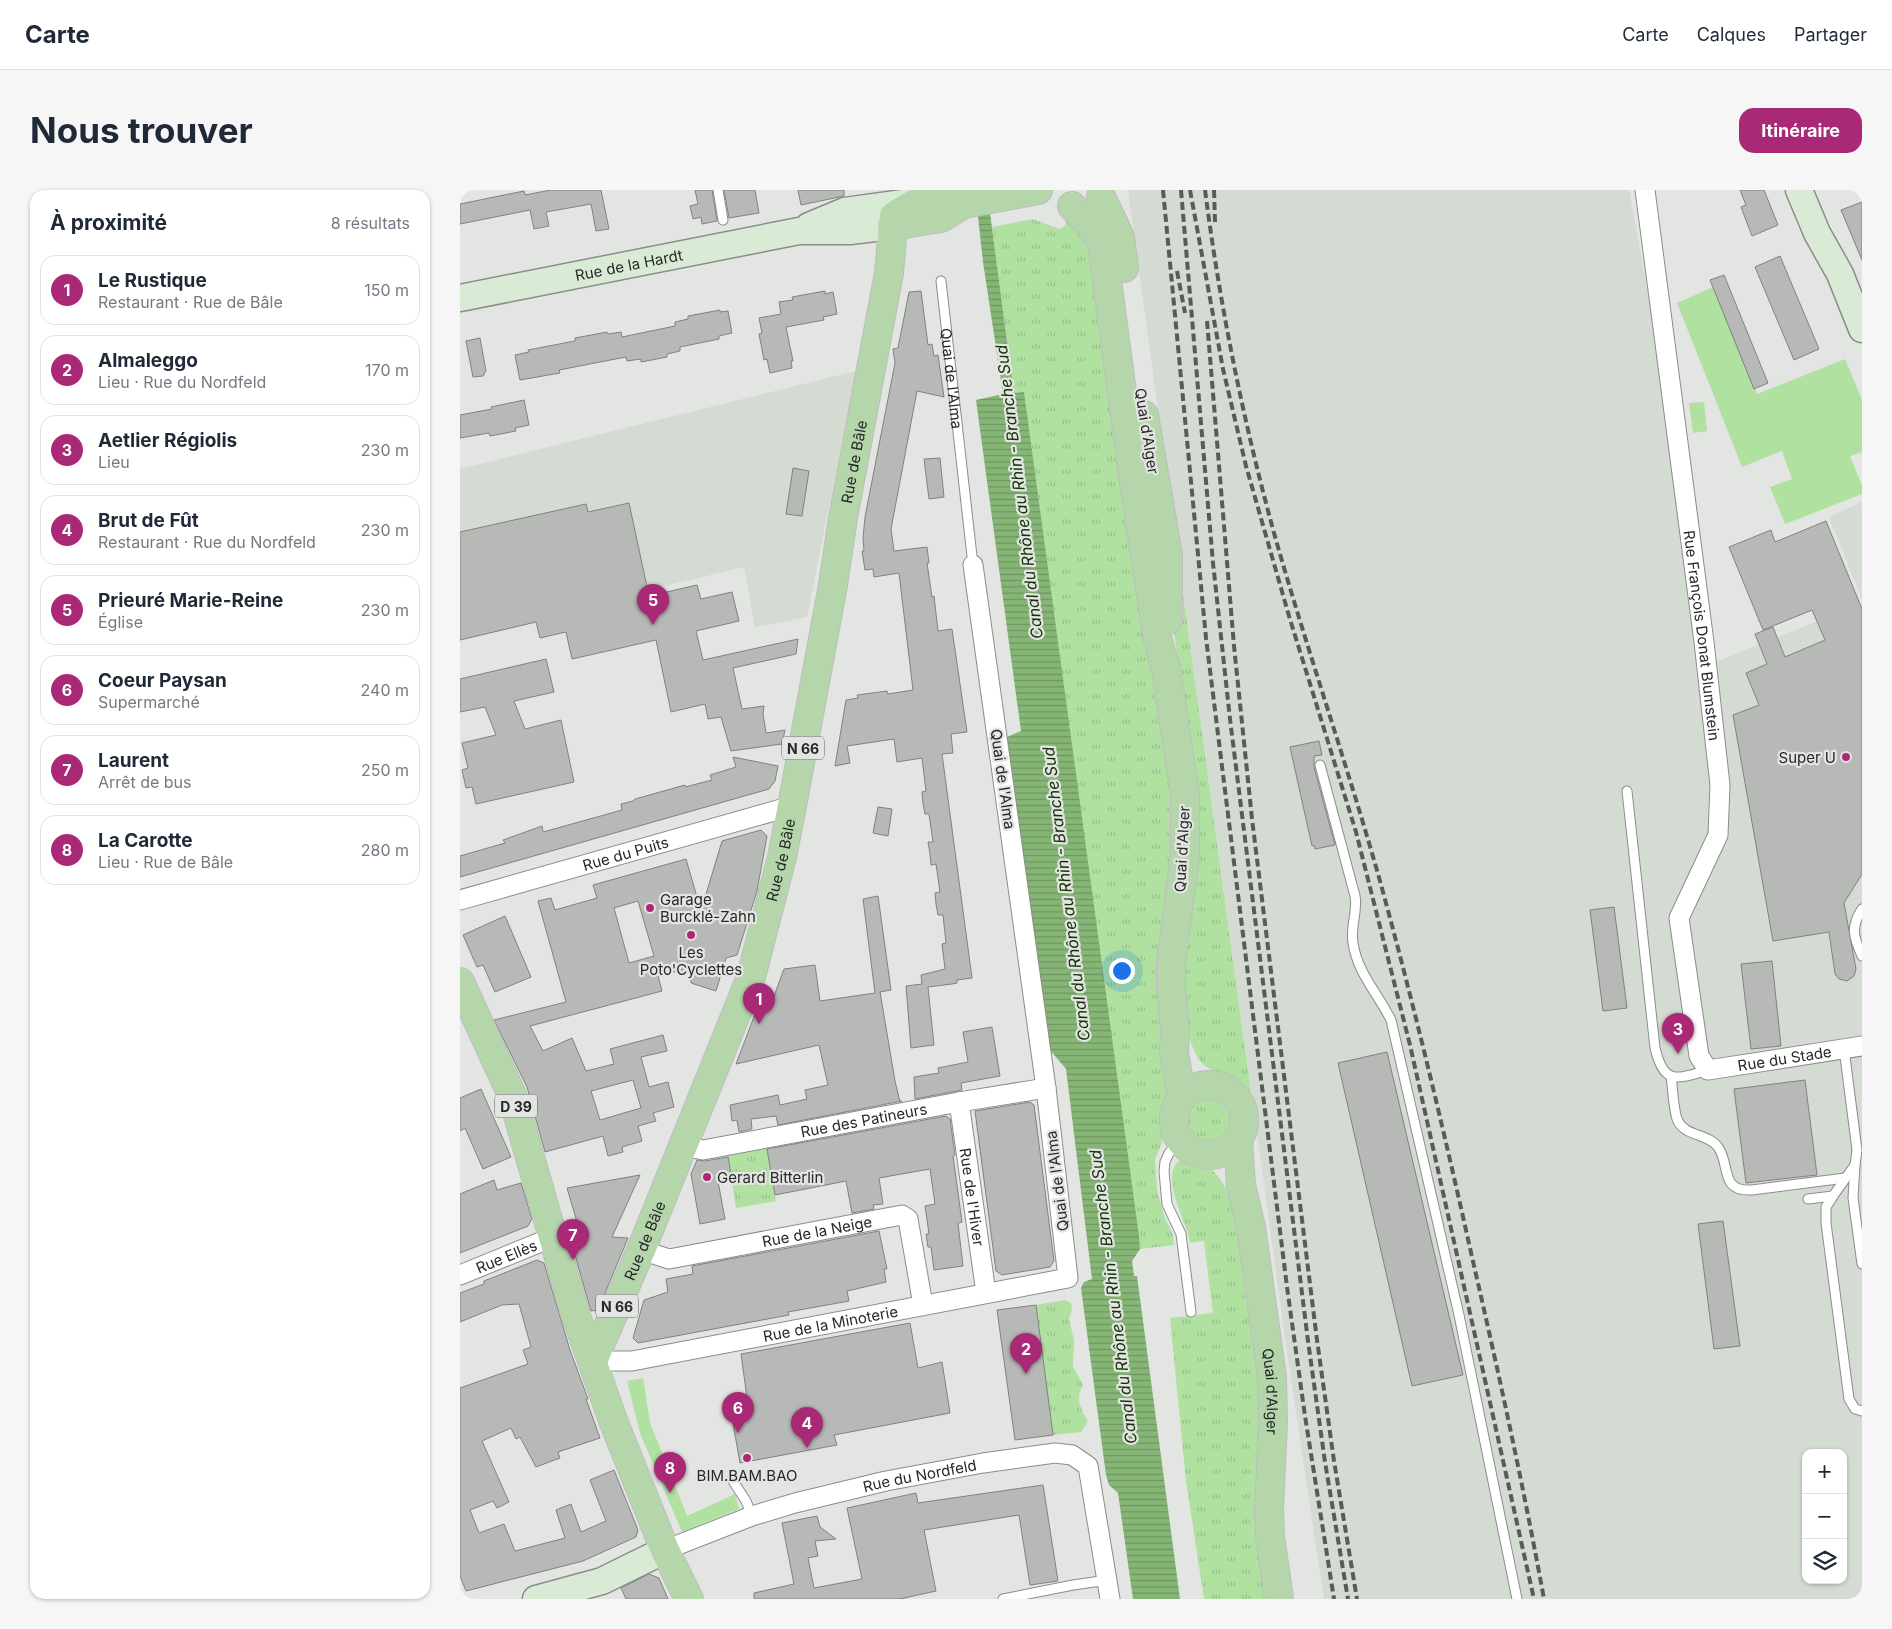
<!DOCTYPE html>
<html lang="fr">
<meta charset="utf-8">
<style>
body{margin:0;font-family:Inter,sans-serif;background:#f6f6f7;color:#1f2937}
.controls{position:absolute;right:15px;bottom:15px;display:grid;overflow:hidden;border-radius:10px;box-shadow:0 1px 4px #0004}
.controls button{width:45px;height:45px;display:grid;place-items:center;padding:0;border:0;border-bottom:1px solid #e0e1e3;background:#fff;color:#1f2937;font:25px sans-serif}
.you{position:absolute;left:661px;top:780px;width:18px;height:18px;margin:-12px;border:4px solid #fff;border-radius:50%;background:#1a73e8;box-shadow:0 0 0 8px #1a73e833}
.badge{display:grid;place-items:center;width:32px;height:32px;border-radius:50%;background:#a92977;color:#fff;font-size:16px;font-weight:700}
.pin{position:absolute;translate:-50% -41px;filter:drop-shadow(0 1px 2px #0008)}
.pin::after{content:'';position:absolute;top:26px;width:18px;height:15px;background:inherit;clip-path:polygon(0 0,100% 0,50% 100%)}
.list{margin:0;padding:0;list-style:none}
h2{display:flex;justify-content:space-between;align-items:center;height:65px;margin:0;padding:0 20px;font-size:21px}
h2 small{font-size:16px;font-weight:400;color:#747a83}
.list li{display:grid;grid-template-columns:32px 1fr auto;gap:15px;align-items:center;box-sizing:border-box;height:70px;margin:0 10px 10px;padding:0 10px;border:1px solid #e0e1e3;border-radius:15px}
.list b{display:block;font-size:19px;white-space:nowrap}
.list p{margin:0;font-size:16px;white-space:nowrap;color:#747a83}
.list em{font-size:16px;font-style:normal;color:#747a83}
.icon{flex:none;width:28px;height:28px;fill:none;stroke:currentColor;stroke-width:2;stroke-linecap:round;stroke-linejoin:round}
.map{position:relative;flex:none;width:1402px;height:1409px;overflow:hidden;border-radius:15px}
header{display:flex;align-items:center;gap:30px;box-sizing:border-box;height:70px;padding:0 25px;background:#fff;border-bottom:1px solid #e0e1e3}
header strong{font-size:24px}
nav{display:flex;gap:28px;margin-inline-start:auto;font-size:18px}
.intro{display:flex;align-items:center;justify-content:space-between;box-sizing:border-box;height:120px;padding:0 30px}
h1{margin:0;font-size:35px}
.button{padding:12px 22px;border-radius:15px;background:#a92977;color:#fff;font-size:18px;font-weight:700}
main{display:flex;gap:30px;padding:0 30px}
aside{flex:1;background:#fff;border-radius:15px;box-shadow:0 1px 4px #0004}
.map>svg:first-child{display:block}
.built{fill:#d4dbd2;fill-rule:evenodd}
.grass{fill:url(#grass-tufts)}
.green{fill:#b0e1a1}
.water{fill:url(#water-rules)}
.building{fill:#b7b9b6;stroke:#80827f;fill-rule:evenodd}
.lines{fill:none;stroke-linecap:round;stroke-linejoin:round}
.service-casing{stroke:#8b8d8b;stroke-width:11}
.minor-casing{stroke:#8b8d8b;stroke-width:21}
.secondary-casing{stroke:#8b8d8b;stroke-width:29}
.primary-casing{stroke:#bebebe;stroke-width:30}
.service{stroke:#fff;stroke-width:9}
.minor{stroke:#fff;stroke-width:19}
.secondary{stroke:#daebd5;stroke-width:26}
.primary{stroke:#b5d6aa;stroke-width:28}
.rail{stroke:#595b59;stroke-width:4;stroke-dasharray:8 4;stroke-linecap:butt}
.poi-dot{fill:#a92977;stroke:#e2e5e2;stroke-width:2}
.labels{text-anchor:middle;dominant-baseline:central;stroke-width:4.5;stroke-linejoin:round;paint-order:stroke}
.shield{fill:#e2e5e2;stroke:#5f615f;stroke-width:1}
.shield-label{font-size:14px;font-weight:bold;fill:#272827}
.street-label{font-size:15px;fill:#272827;stroke:#e2e5e2}
.poi-label{font-size:15px;fill:#272827;stroke:#e2e5e2;text-anchor:start}
.water-label{font-size:16px;font-style:italic;fill:#143307;stroke:#e2e5e2}
</style>
<header>
<strong>Carte</strong>
<nav><a>Carte</a><a>Calques</a><a>Partager</a></nav>
</header>
<div class="intro"><h1>Nous trouver</h1><a class="button">Itinéraire</a></div>
<main>
<aside>
<h2>À proximité<small>8 résultats</small></h2>
<ul class="list">
<li><span class="badge">1</span><div><b>Le Rustique</b><p>Restaurant · Rue de Bâle</p></div><em>150 m</em></li>
<li><span class="badge">2</span><div><b>Almaleggo</b><p>Lieu · Rue du Nordfeld</p></div><em>170 m</em></li>
<li><span class="badge">3</span><div><b>Aetlier Régiolis</b><p>Lieu</p></div><em>230 m</em></li>
<li><span class="badge">4</span><div><b>Brut de Fût</b><p>Restaurant · Rue du Nordfeld</p></div><em>230 m</em></li>
<li><span class="badge">5</span><div><b>Prieuré Marie-Reine</b><p>Église</p></div><em>230 m</em></li>
<li><span class="badge">6</span><div><b>Coeur Paysan</b><p>Supermarché</p></div><em>240 m</em></li>
<li><span class="badge">7</span><div><b>Laurent</b><p>Arrêt de bus</p></div><em>250 m</em></li>
<li><span class="badge">8</span><div><b>La Carotte</b><p>Lieu · Rue de Bâle</p></div><em>280 m</em></li>
</ul>
</aside>
<div class="map">
<svg width="1402" height="1409" viewBox="0 0 1402 1409">
<defs>
<pattern id="grass-tufts" width="24" height="20" patternUnits="userSpaceOnUse" patternTransform="scale(1.25)"><rect width="24" height="20" fill="#b0e1a1"/><path d="M3 7l-1-3M5 7V3M7 7l1-3M15 17l-1-3M17 17v-4M19 17l1-3" fill="none" stroke="#97c18b"/></pattern>
<pattern id="water-rules" width="6" height="5" patternUnits="userSpaceOnUse" patternTransform="scale(1.25)"><rect width="6" height="5" fill="#86b676"/><path d="M0 2.5h6" fill="none" stroke="#6e9461"/></pattern>
</defs>
<rect width="100%" height="100%" fill="#e2e5e2"/>
<g class="built">
<path d="M668 0H1169L1256 472 1402 413V1409H864L826 1155ZM1346 1263H1383V1390H1346Z"/>
<path d="M396 181 347 427 295 437 284 377 192 399 0 449V279Z"/>
<path d="M1402 312V409L1369 327Z"/>
</g>
<g class="grass">
<path d="M606 28 634 51 714 600 712 898 703 927 702 952 695 970 697 1001 705 1028 713 1045 714 1055 680 1059 564 203H555L552 189 532 37 573 29 599 39 606 35Z"/>
<path d="M720 381 791 902 781 899 745 876 739 870 733 858 727 841 721 796 735 605 714 442Z"/>
<circle cx="748" cy="930" r="21"/>
<path d="M266 955 307 957 316 1011 276 1018Z"/>
<path d="M722 969C753 969 766 995 776 1020L799 1158 810 1409H744L726 1291 710 1128 753 1123 744 1051 730 1053C728 1033 696 983 722 969Z"/>
<path d="M605 1110 611 1113 612 1120 609 1129 614 1150 613 1176 623 1195C615 1208 620 1218 628 1231L621 1242 593 1245 576 1115Z"/>
</g>
<g class="green">
<path d="M1253 97 1297 204 1385 169 1402 210V262L1390 266 1402 296V304L1325 334 1310 297 1332 289 1322 261 1282 277 1217 113Z"/>
<path d="M1244 212 1247 241 1233 243 1229 213Z"/>
<path d="M183 1188 190 1233 227 1326 275 1304 279 1319 222 1342 180 1243 167 1191Z"/>
</g>
<path class="water" d="M515 0H527L552 189 555 203 564 202 679 1046 680 1059 672 1071 674 1086H677L720 1409H673L658 1303 649 1295 646 1285 621 1098 624 1092 632 1089 606 879 590 860 547 547 561 541 516 210 543 204 523 72Z"/>
<g class="building">
<path d="M91 0H141L149 39 136 41 131 14 86 22 89 36 74 39 70 20 0 34V14L64 1 65 5Z"/>
<path d="M235 0H252L257 31 242 34 241 27 233 29 230 16 238 14Z"/>
<path d="M264 0H295L299 23 269 28Z"/>
<path d="M338 0H384V6L341 15Z"/>
<path d="M1280 0H1304L1318 35 1292 46 1281 17 1286 15Z"/>
<path d="M1402 12V70L1381 20Z"/>
<path d="M1320 66 1359 159 1334 170 1295 77Z"/>
<path d="M1264 85 1308 193 1294 199 1250 90Z"/>
<path d="M365 101V104L373 102 377 124 363 127 364 130 326 137 333 171H331L332 178 310 183 307 169 304 170 299 144 302 143 299 128 321 124 319 112 333 110 332 107Z"/>
<path d="M461 101 468 155 472 154 474 166 478 165 484 207 457 201 431 339 434 361 467 357 469 373H467L472 407 474 406 478 441 492 439 507 542 491 544 493 563 482 564 512 788 497 790V793L492 794 468 797 474 855 451 858 446 796 462 794 461 785 485 779 482 754 486 753 483 725H478L476 714 475 703 480 702 476 674 471 675 470 664 468 652H473L469 624H465L463 613 462 602 466 601 462 568 437 572 434 549 387 556 390 573 375 576 386 510 398 508 397 505 427 501 428 504 453 500 439 383 414 387 413 379 405 380 402 361H404L403 348 405 327 435 173 433 159 438 158 449 102Z"/>
<path d="M260 120V122L268 121 272 143 259 146V149L220 157V161L207 164V167L181 172V169L167 171 166 167 99 180 100 183 60 190 55 165 69 162 68 160 115 151V148L147 142 148 144 161 142 162 147 215 136V132L228 129V126Z"/>
<path d="M20 148 26 181 23 186 13 187 6 151Z"/>
<path d="M64 210 69 235 55 238 56 241 30 246 29 243 0 248V225L32 219 31 217Z"/>
<path d="M480 268 484 307 469 309 464 269Z"/>
<path d="M333 278 349 281 342 326 326 324Z"/>
<path d="M169 313 189 406 237 395 241 409 272 402 279 431 236 441 243 470 338 449 336 464 273 478 282 519 304 516 303 524 306 543 325 540 322 554 271 561 261 527 248 529 245 514 211 522 196 450 112 469 106 442 80 448 76 432 0 450V342L126 314 128 322Z"/>
<path d="M1366 331 1402 419V684L1384 713 1396 779 1394 786 1387 791 1379 789 1375 784 1369 742 1313 751 1273 525 1299 515 1286 483 1307 474 1295 444 1313 437 1325 467 1365 450 1352 420 1303 440 1269 357 1311 340 1315 352Z"/>
<path d="M86 469 94 502 54 511 65 539 101 530 114 592 16 614 12 597 6 598 2 580 8 578 2 553 36 545 25 517 0 522V489Z"/>
<path d="M859 551 862 565 854 566V577L875 655 855 659 854 655 852 656 830 557Z"/>
<path d="M273 567 318 576 315 591 309 599 0 687V666L45 653 43 650 82 636 83 642 162 620 161 614 173 611 175 609 225 595V597L252 590 250 585 276 577Z"/>
<path d="M418 617 432 619 428 646 413 643Z"/>
<path d="M301 640 307 646 297 701 277 765 266 768 256 801 231 793 230 778 198 786 202 801 70 836 83 861 112 848 126 881 154 874 150 859 203 845 207 861 181 867 189 897 208 892 214 917 193 923 196 931 178 936 182 951 162 957 163 962 148 966 143 946 85 962 67 897 34 830 106 812 78 711 91 708 95 720 137 708 133 695 226 669 241 721 262 651ZM178 711 194 766 169 773 154 718ZM173 890 181 918 140 930 131 901Z"/>
<path d="M418 706 431 800 420 802 435 891 440 912 442 911 318 935 316 926 291 929 292 939 279 942 277 930 272 931 270 915 318 905 320 915 347 909 345 900 368 895 359 855 276 874 297 819 310 817 324 779 355 775 360 811 415 803 403 709Z"/>
<path d="M1154 717 1167 818 1143 821 1130 720Z"/>
<path d="M45 726 71 787 35 802 23 775 17 777 3 745Z"/>
<path d="M1312 771 1321 856 1291 859 1281 774Z"/>
<path d="M532 837 540 886 501 893 502 900 455 909 454 887 479 883 478 878 508 872 503 842Z"/>
<path d="M927 862 1003 1185 952 1196 878 873Z"/>
<path d="M1345 890 1357 985 1286 993 1274 899Z"/>
<path d="M21 899 51 967 23 979 5 938 0 941V908Z"/>
<path d="M570 912 574 915 594 1071 590 1077 542 1085 536 1081 515 921Z"/>
<path d="M486 926 490 929 495 965 493 966 502 1032 498 1033 503 1076 474 1080 471 1057H468L466 1044H469L465 1016 475 1014 470 979 419 988 423 1014 413 1015 414 1019 392 1023 386 991 315 1005 307 959Z"/>
<path d="M268 967 271 984 257 986 265 1029 240 1034 231 984 237 970 245 971Z"/>
<path d="M180 985 152 1047 168 1048 138 1120 131 1121 106 1034 117 1032 107 998Z"/>
<path d="M34 990 37 1000 61 993 72 1029 68 1036 0 1063V1004Z"/>
<path d="M1263 1031 1280 1156 1254 1159 1238 1034Z"/>
<path d="M419 1041 427 1079H424L426 1092 387 1101 389 1111 328 1122 329 1125 178 1153 173 1148 184 1110 208 1102 206 1089 233 1084 232 1076Z"/>
<path d="M77 1070 84 1073 110 1160 128 1209H126L140 1248 98 1262 100 1268 76 1277 60 1247 56 1249 51 1238 22 1251 49 1312 37 1318 33 1311 10 1320 19 1343 44 1334 55 1361 105 1348 96 1320 111 1314 121 1342 146 1331 130 1290 154 1280 178 1340 176 1347 123 1371 6 1401 0 1386V1198L68 1174 63 1160 71 1157 59 1114 42 1115 0 1132V1103L24 1094V1091Z"/>
<path d="M576 1115 593 1245 555 1250 537 1120Z"/>
<path d="M450 1133 458 1178 482 1172 490 1223 374 1245 377 1255 280 1273 269 1211 287 1208 281 1164Z"/>
<path d="M583 1295 598 1391 570 1395 559 1325 464 1340 476 1401 440 1409H294V1403L334 1394 322 1333 357 1326 360 1337 376 1349 355 1351 358 1366 348 1368 354 1398 402 1389 387 1318 456 1303 458 1313Z"/>
<path d="M189 1384 199 1388 208 1409H166L161 1398Z"/>
</g>
<g class="lines">
<g class="service-casing">
<g id="service">
<path d="M258 0 263 30"/>
<path id="s1" d="M481 91 513 375"/>
<path d="M860 575 895 706C898 721 890 737 893 753 897 782 918 804 931 830L999 1125 1057 1409"/>
<path d="M1167 601 1195 858C1204 896 1217 889 1248 880"/>
<path d="M1402 719C1390 737 1394 748 1402 766"/>
<path d="M1211 886C1213 900 1213 916 1217 929 1224 947 1248 943 1258 957 1271 975 1259 1002 1292 1000L1385 988"/>
<path d="M720 951 709 963 705 972 704 981 707 1014 721 1044 731 1122"/>
<path d="M1395 975 1393 1008 1402 1074"/>
<path d="M1373 1006 1366 1017V1033L1389 1209 1395 1219 1402 1221"/>
<path d="M1348 1009 1373 1006 1395 975 1397 960 1384 859"/>
<path d="M273 1291 286 1311 292 1326"/>
<path d="M543 1409 613 1395 648 1390"/>
</g>
</g>
<g class="minor-casing">
<g id="minor">
<path id="s2" d="M1185 0 1244 452 1260 595 1258 645 1219 728 1239 866 1248 880 1402 856"/>
<path id="s3" d="M0 710 332 616"/>
<path id="s4" d="M499 912 526 1103"/>
<path id="s5" d="M223 956 243 960 499 912 586 898"/>
<path id="s6" d="M181 1060 209 1069 442 1025 448 1029 463 1115"/>
<path id="s7" d="M0 1085 93 1047"/>
<path id="s8" d="M133 1171H172L608 1088 586 898 513 375"/>
<path id="s9" d="M205 1360 292 1326 335 1313 426 1291 523 1273 595 1263 612 1265 628 1276 650 1409"/>
</g>
</g>
<g class="secondary-casing">
<g id="secondary">
<path d="M1339 0 1357 43 1380 84 1402 139"/>
<path d="M349 36 385 21 457 11"/>
<path id="s10" d="M0 108 339 41H390L432 36"/>
<path d="M76 1409 142 1391 205 1360"/>
</g>
</g>
<g class="primary-casing">
<g id="primary">
<path d="M641 7 660 47 664 78"/>
<path d="M612 16 629 34 642 53 675 299 698 451 706 479 725 605V666L711 774V797L715 840 714 863 722 908"/>
<path d="M432 36 481 28 504 14 578 0"/>
<path d="M684 225 708 365V430"/>
<path d="M0 792 52 905 115 1123 154 1233 205 1360 229 1409"/>
<circle cx="749" cy="930" r="35"/>
<path id="s11" d="M778 950 781 995 791 1037 812 1187 813 1232 809 1319 810 1346 819 1409"/>
<path id="s12" d="M133 1171 181 1060 291 787 322 667 332 616 373 395 383 328 429 83 434 26C465 6 469 6 504 14"/>
</g>
</g>
<use href="#service" class="service"/>
<use href="#minor" class="minor"/>
<use href="#secondary" class="secondary"/>
<use href="#primary" class="primary"/>
<g class="rail">
<path d="M703 0 746 448 827 1097 845 1226 874 1409"/>
<path d="M721 0 753 373 770 529 848 1151 865 1272 888 1409"/>
<path d="M730 0 763 179 786 276 829 426 896 642 950 855 1074 1409"/>
<path d="M745 0C760 116 783 230 814 343 847 460 887 574 920 691 954 815 984 941 1012 1067 1038 1180 1063 1294 1084 1409"/>
<path d="M754 0 755 32"/>
<path d="M717 81 725 123"/>
<path d="M747 131 774 456 792 629 857 1150 874 1271 897 1409"/>
</g>
</g>
<g class="poi-dot">
<circle cx="1386" cy="567" r="5"/>
<circle cx="190" cy="718" r="5"/>
<circle cx="231" cy="745" r="5"/>
<circle cx="247" cy="987" r="5"/>
<circle cx="287" cy="1268" r="5"/>
</g>
<g class="labels">
<g class="shield">
<rect x="322" y="546.5" width="42" height="23" rx="4"/>
<rect x="35" y="904.5" width="42" height="23" rx="4"/>
<rect x="136" y="1104.5" width="42" height="23" rx="4"/>
</g>
<g class="shield-label">
<text x="343" y="558">N 66</text>
<text x="56" y="916">D 39</text>
<text x="157" y="1116">N 66</text>
</g>
<g class="street-label">
<text stroke="none"><textPath href="#s10" startOffset="172">Rue de la Hardt</textPath></text>
<text stroke="none"><textPath href="#s1" startOffset="98">Quai de l'Alma</textPath></text>
<text transform="translate(687 241) rotate(81)">Quai d'Alger</text>
<text stroke="none"><textPath href="#s12" startOffset="941">Rue de Bâle</textPath></text>
<text stroke="none"><textPath href="#s2" startOffset="449">Rue François Donat Blumstein</textPath></text>
<text transform="translate(543 589) rotate(82)">Quai de l'Alma</text>
<text transform="translate(722 659) rotate(-87)">Quai d'Alger</text>
<text stroke="none"><textPath href="#s3" startOffset="172">Rue du Puits</textPath></text>
<text stroke="none"><textPath href="#s12" startOffset="536">Rue de Bâle</textPath></text>
<text stroke="none"><textPath href="#s2" startOffset="975">Rue du Stade</textPath></text>
<text stroke="none"><textPath href="#s5" startOffset="184">Rue des Patineurs</textPath></text>
<text transform="translate(597 991) rotate(-97)">Quai de l'Alma</text>
<text stroke="none"><textPath href="#s4" startOffset="96">Rue de l'Hiver</textPath></text>
<text stroke="none"><textPath href="#s6" startOffset="180">Rue de la Neige</textPath></text>
<text stroke="none"><textPath href="#s12" startOffset="131">Rue de Bâle</textPath></text>
<text stroke="none"><textPath href="#s7" startOffset="50">Rue Ellès</textPath></text>
<text stroke="none"><textPath href="#s8" startOffset="241">Rue de la Minoterie</textPath></text>
<text stroke="none"><textPath href="#s11" startOffset="254">Quai d'Alger</textPath></text>
<text stroke="none"><textPath href="#s9" startOffset="266">Rue du Nordfeld</textPath></text>
</g>
<g class="poi-label">
<text x="1376" y="567" text-anchor="end">Super U</text>
<text x="200" y="709">Garage<tspan x="200" dy="17">Burcklé-Zahn</tspan></text>
<text x="231" y="762" text-anchor="middle">Les<tspan x="231" dy="17">Poto'Cyclettes</tspan></text>
<text x="257" y="987">Gerard Bitterlin</text>
<text x="287" y="1285" text-anchor="middle">BIM.BAM.BAO</text>
</g>
<g class="water-label">
<text transform="translate(559 302) rotate(-97)">Canal du Rhône au Rhin - Branche Sud</text>
<text transform="translate(606 704) rotate(-97)">Canal du Rhône au Rhin - Branche Sud</text>
<text transform="translate(653 1107) rotate(-97)">Canal du Rhône au Rhin - Branche Sud</text>
</g>
</g>
</svg>
<div class="controls">
<button>+</button>
<button>−</button>
<button><svg class="icon" aria-label="layers" viewBox="0 0 24 24"><path d="M12 4l9 5-9 5-9-5zM3 14l9 5 9-5"/></svg></button>
</div>
<div class="you"></div>
<div class="pin badge" style="left:299px;top:834px">1</div>
<div class="pin badge" style="left:566px;top:1184px">2</div>
<div class="pin badge" style="left:1218px;top:864px">3</div>
<div class="pin badge" style="left:347px;top:1258px">4</div>
<div class="pin badge" style="left:193px;top:435px">5</div>
<div class="pin badge" style="left:278px;top:1243px">6</div>
<div class="pin badge" style="left:113px;top:1070px">7</div>
<div class="pin badge" style="left:210px;top:1303px">8</div>
</div>
</main>
